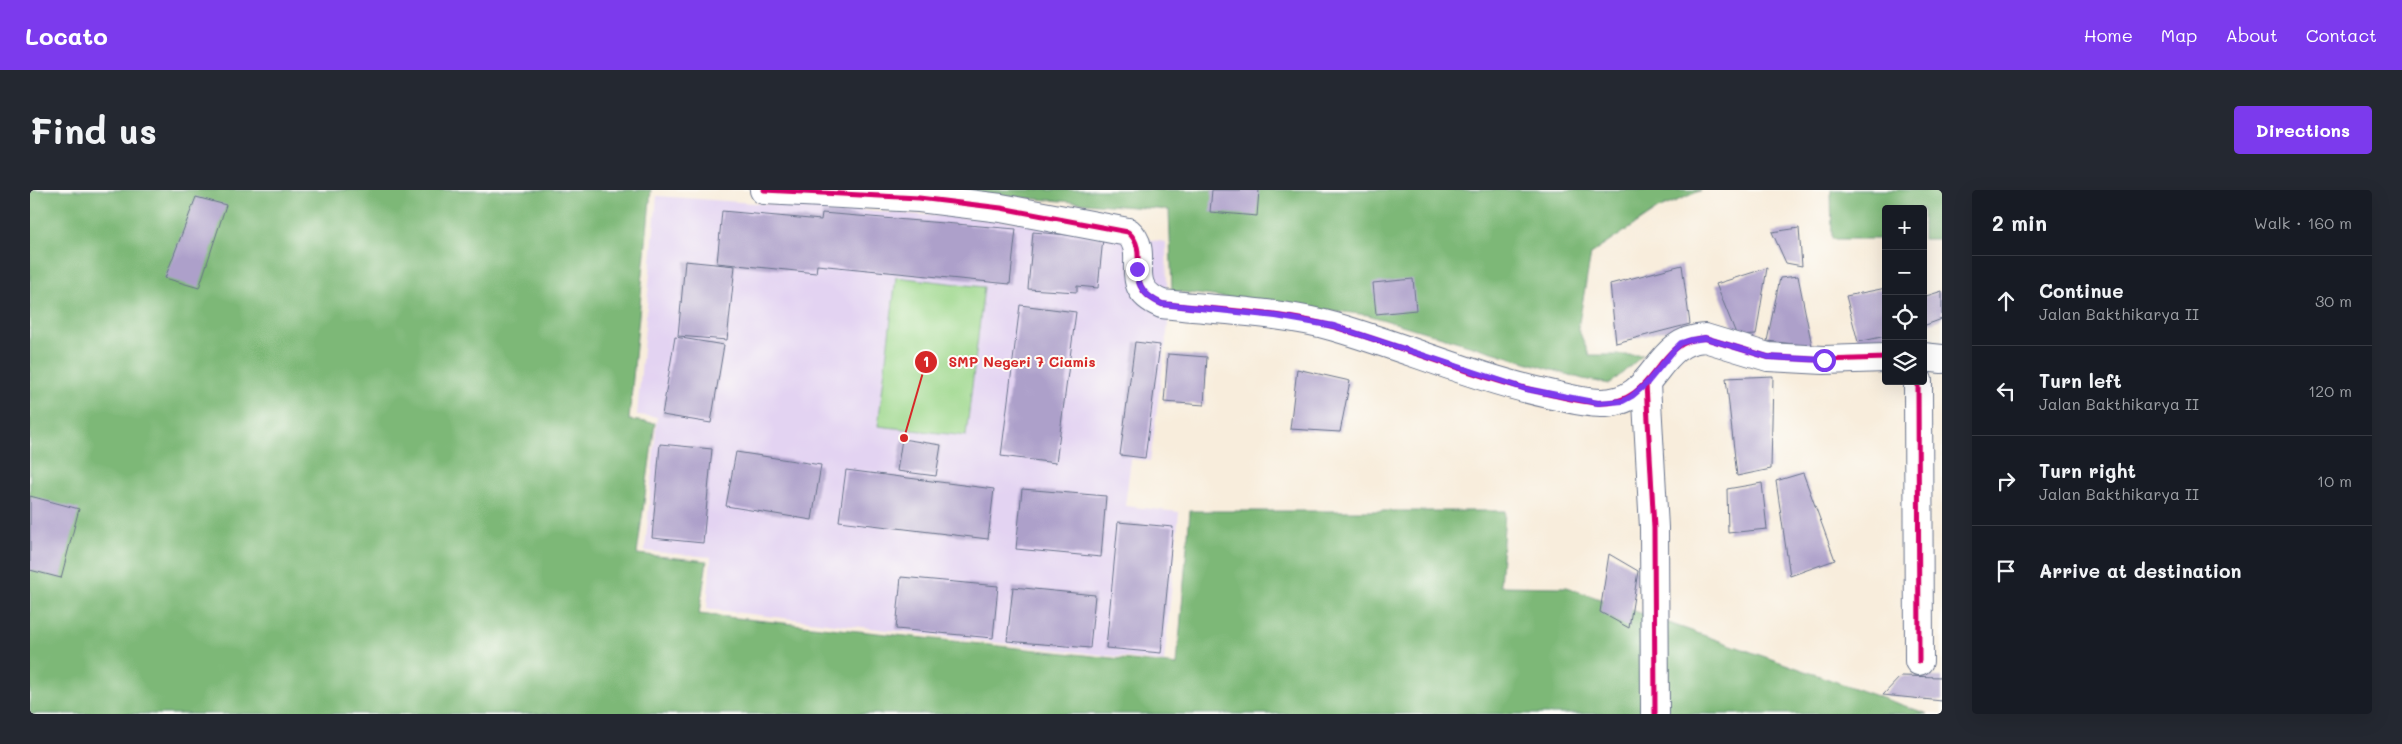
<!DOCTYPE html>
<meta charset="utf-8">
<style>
body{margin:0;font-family:Mali,sans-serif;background:#242831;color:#f1f3f6}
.controls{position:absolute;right:15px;top:15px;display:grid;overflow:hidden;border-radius:5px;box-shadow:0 5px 20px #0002}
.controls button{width:45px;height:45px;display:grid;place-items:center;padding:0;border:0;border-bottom:1px solid #363941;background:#171b24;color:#f1f3f6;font:25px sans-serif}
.stop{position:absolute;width:15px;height:15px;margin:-11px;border:4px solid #7c3aed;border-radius:50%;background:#fff}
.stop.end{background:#7c3aed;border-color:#fff;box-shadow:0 1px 5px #0008}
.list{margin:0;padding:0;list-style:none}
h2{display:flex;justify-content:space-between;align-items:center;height:65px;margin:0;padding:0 20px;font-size:21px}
h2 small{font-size:16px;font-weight:400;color:#9ea1a6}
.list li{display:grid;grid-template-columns:32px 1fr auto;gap:15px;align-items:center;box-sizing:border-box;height:90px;padding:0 20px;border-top:1px solid #363941}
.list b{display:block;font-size:19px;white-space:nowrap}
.list p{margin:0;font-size:16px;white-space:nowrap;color:#9ea1a6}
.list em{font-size:16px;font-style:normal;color:#9ea1a6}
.icon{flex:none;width:28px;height:28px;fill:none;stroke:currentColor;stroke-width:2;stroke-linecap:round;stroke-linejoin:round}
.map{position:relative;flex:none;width:1912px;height:524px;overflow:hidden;border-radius:5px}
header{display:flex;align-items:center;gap:30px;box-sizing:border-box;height:70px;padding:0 25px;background:#7c3aed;color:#fff}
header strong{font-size:24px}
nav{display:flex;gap:28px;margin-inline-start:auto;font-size:18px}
.intro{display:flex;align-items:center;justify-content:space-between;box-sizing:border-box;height:120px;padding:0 30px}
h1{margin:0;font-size:35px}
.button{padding:12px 22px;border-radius:5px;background:#7c3aed;color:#fff;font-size:18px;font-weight:700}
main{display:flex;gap:30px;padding:0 30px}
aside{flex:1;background:#171b24;border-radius:5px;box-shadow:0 5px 20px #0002}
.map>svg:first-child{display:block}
.built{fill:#e3d3f2}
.green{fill:#9cd78b;stroke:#5c8374}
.forest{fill:#7db877;stroke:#4c746a}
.building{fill:#ada0ca}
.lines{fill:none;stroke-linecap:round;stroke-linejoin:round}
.street-casing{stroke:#68728a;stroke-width:30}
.street{stroke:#fff;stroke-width:28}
.cycleway-casing{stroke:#fdfcf7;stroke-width:8}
.cycleway{stroke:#d6006c;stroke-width:5}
.route{stroke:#7c3aed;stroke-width:6}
.leader{fill:none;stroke:#d62828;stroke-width:2}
.callout-dot{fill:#d62828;stroke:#fdfcf7;stroke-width:2}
.mark-label{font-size:15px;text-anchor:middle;font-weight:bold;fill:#fff}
.callout-label{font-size:14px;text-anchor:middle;font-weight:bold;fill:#d62828;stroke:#fdfcf7;stroke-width:4;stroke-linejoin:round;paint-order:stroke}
</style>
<header>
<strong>Locato</strong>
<nav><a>Home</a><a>Map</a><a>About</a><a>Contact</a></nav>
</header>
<div class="intro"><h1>Find us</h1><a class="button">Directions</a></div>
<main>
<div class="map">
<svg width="1912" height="524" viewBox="0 0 1912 524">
<rect width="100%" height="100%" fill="#fdfcf7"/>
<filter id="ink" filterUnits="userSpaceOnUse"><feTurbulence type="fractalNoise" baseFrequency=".02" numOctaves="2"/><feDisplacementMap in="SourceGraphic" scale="10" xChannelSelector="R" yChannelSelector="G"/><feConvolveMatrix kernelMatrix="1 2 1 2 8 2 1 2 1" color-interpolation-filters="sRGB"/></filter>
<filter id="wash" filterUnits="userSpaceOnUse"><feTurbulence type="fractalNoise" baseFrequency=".0096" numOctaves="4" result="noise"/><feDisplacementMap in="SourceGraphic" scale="20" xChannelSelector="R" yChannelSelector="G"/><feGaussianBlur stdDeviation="1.12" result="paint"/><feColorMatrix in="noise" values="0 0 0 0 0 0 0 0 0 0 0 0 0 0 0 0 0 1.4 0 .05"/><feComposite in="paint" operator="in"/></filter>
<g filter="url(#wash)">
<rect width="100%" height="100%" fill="#f8eddc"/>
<path class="built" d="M627 6 1005 33 1136 52 1138 135 1120 271 1101 269 1095 316 1149 322 1134 472 677 419 681 367 615 361 627 227 607 225Z"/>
<path class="green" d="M866 87 954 97 936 246 848 236Z"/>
<g class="forest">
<path d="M0 0H621L599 230 625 233 607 364 677 371 669 424 1147 475 1160 321H1475L1470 396 1536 397 1898 524H0Z"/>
<path d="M899 0H1672L1628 19 1561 64 1548 138 1559 165H1613L1580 194 1553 189 1338 125 1142 101 1139 20Z"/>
<path d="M1801 0H1912V49H1893V19H1856V49H1802Z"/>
</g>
<g id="blocks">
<g class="building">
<path d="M1182 0H1229L1227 26 1180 22Z"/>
<path d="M166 7 196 15 169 98 135 88Z"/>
<path d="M692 21 791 30 792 23 986 39 980 94 787 75 786 83 687 73Z"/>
<path d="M1769 38 1772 76 1756 73 1742 42Z"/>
<path d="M1003 42 1073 48 1068 98 1047 96V102L998 99Z"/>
<path d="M655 71 705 76 697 150 648 146Z"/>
<path d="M1652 75 1660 134 1586 153 1580 94Z"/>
<path d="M1737 78 1726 145 1707 146 1686 94Z"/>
<path d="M1768 86 1782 156 1737 151 1750 88Z"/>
<path d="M1383 89 1386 120 1346 124 1343 93Z"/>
<path d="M1856 98V146L1828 152 1816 106Z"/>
<path d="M1912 101V129L1893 136V107Z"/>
<path d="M990 115 1046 122 1026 273 971 266Z"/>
<path d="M645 147 694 155 681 233 632 225Z"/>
<path d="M1105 152 1130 155 1115 268 1090 265Z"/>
<path d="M1138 164 1177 167 1174 215 1134 212Z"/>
<path d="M1267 179 1320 191 1310 242 1260 239Z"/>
<path d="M1743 186 1741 279 1707 286 1696 188Z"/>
<path d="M872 249 911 255 906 286 867 281Z"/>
<path d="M630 254 682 259 673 353 622 348Z"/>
<path d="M706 262 791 275 782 330 696 316Z"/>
<path d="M816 280 964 299 958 349 809 331Z"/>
<path d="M1773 283 1805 370 1760 386 1746 291Z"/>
<path d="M1732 293 1737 339 1698 343 1697 299Z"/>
<path d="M992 299 1076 306 1071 367 986 359Z"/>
<path d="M0 306 49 319 31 388 0 380Z"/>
<path d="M1088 332 1143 337 1131 463 1076 458Z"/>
<path d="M1579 364 1608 381 1599 438 1570 422Z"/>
<path d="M871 387 968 396 963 448 866 439Z"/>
<path d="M983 397 1065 405 1060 458 977 451Z"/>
<path d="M1871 486 1912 487V511L1853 505Z"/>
</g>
</g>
</g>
<g filter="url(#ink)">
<use href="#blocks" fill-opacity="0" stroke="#68728a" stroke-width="1"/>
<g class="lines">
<g class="street-casing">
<g id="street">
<path d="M734 0 889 8 971 18 1098 42C1123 64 1088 96 1132 114 1186 120 1254 122 1305 137 1377 158 1446 188 1519 204 1536 208 1554 213 1571 213 1628 213 1623 150 1675 148L1738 167 1794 170 1856 168"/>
<path d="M1893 167 1912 169"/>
<path d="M1888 191 1889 471"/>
<path d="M1616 194 1624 338 1625 524"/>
</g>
</g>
<use href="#street" class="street"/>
<g class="cycleway-casing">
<g id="cycleway">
<path d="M734 0 889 8 971 18 1098 42C1123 64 1088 96 1132 114 1186 120 1254 122 1305 137 1377 158 1446 188 1519 204 1536 208 1554 213 1571 213 1628 213 1623 150 1675 148L1738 167 1794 170 1856 168"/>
<path d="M1888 191 1889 471"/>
<path d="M1616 194 1624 338 1625 524"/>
</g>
</g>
<use href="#cycleway" class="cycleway"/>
</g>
</g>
<g class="lines" filter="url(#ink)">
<path class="route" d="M1107 79C1107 97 1116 107 1132 114L1246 126 1304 136 1496 199 1568 213 1593 211 1602 206 1616 194 1643 161 1651 153 1661 150 1675 148 1738 167 1794 170"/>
</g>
<path class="leader" d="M874 248L896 172"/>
<g class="callout-dot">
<circle cx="874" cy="248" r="5"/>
<circle cx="896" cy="172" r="12"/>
</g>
<g class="mark-label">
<text x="896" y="177">1</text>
</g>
<g class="callout-label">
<text x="992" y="177">SMP Negeri 7 Ciamis</text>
</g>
</svg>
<div class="controls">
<button>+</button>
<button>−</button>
<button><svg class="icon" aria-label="locate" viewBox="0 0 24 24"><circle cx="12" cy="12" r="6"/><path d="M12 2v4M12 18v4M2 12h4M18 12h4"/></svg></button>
<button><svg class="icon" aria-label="layers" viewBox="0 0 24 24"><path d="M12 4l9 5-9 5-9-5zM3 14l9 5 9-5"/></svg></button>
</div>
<div class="stop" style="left:1794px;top:170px"></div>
<div class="stop end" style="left:1107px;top:79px"></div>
</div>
<aside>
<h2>2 min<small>Walk · 160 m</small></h2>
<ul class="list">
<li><svg class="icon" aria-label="ahead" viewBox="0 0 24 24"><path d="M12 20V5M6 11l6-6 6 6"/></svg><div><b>Continue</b><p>Jalan Bakthikarya II</p></div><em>30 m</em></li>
<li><svg class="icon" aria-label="left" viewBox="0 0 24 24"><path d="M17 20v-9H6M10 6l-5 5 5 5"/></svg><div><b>Turn left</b><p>Jalan Bakthikarya II</p></div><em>120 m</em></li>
<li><svg class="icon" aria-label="right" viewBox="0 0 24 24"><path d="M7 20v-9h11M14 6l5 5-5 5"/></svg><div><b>Turn right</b><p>Jalan Bakthikarya II</p></div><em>10 m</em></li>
<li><svg class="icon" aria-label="arrive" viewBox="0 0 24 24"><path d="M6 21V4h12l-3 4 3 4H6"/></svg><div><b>Arrive at destination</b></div></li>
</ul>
</aside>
</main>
